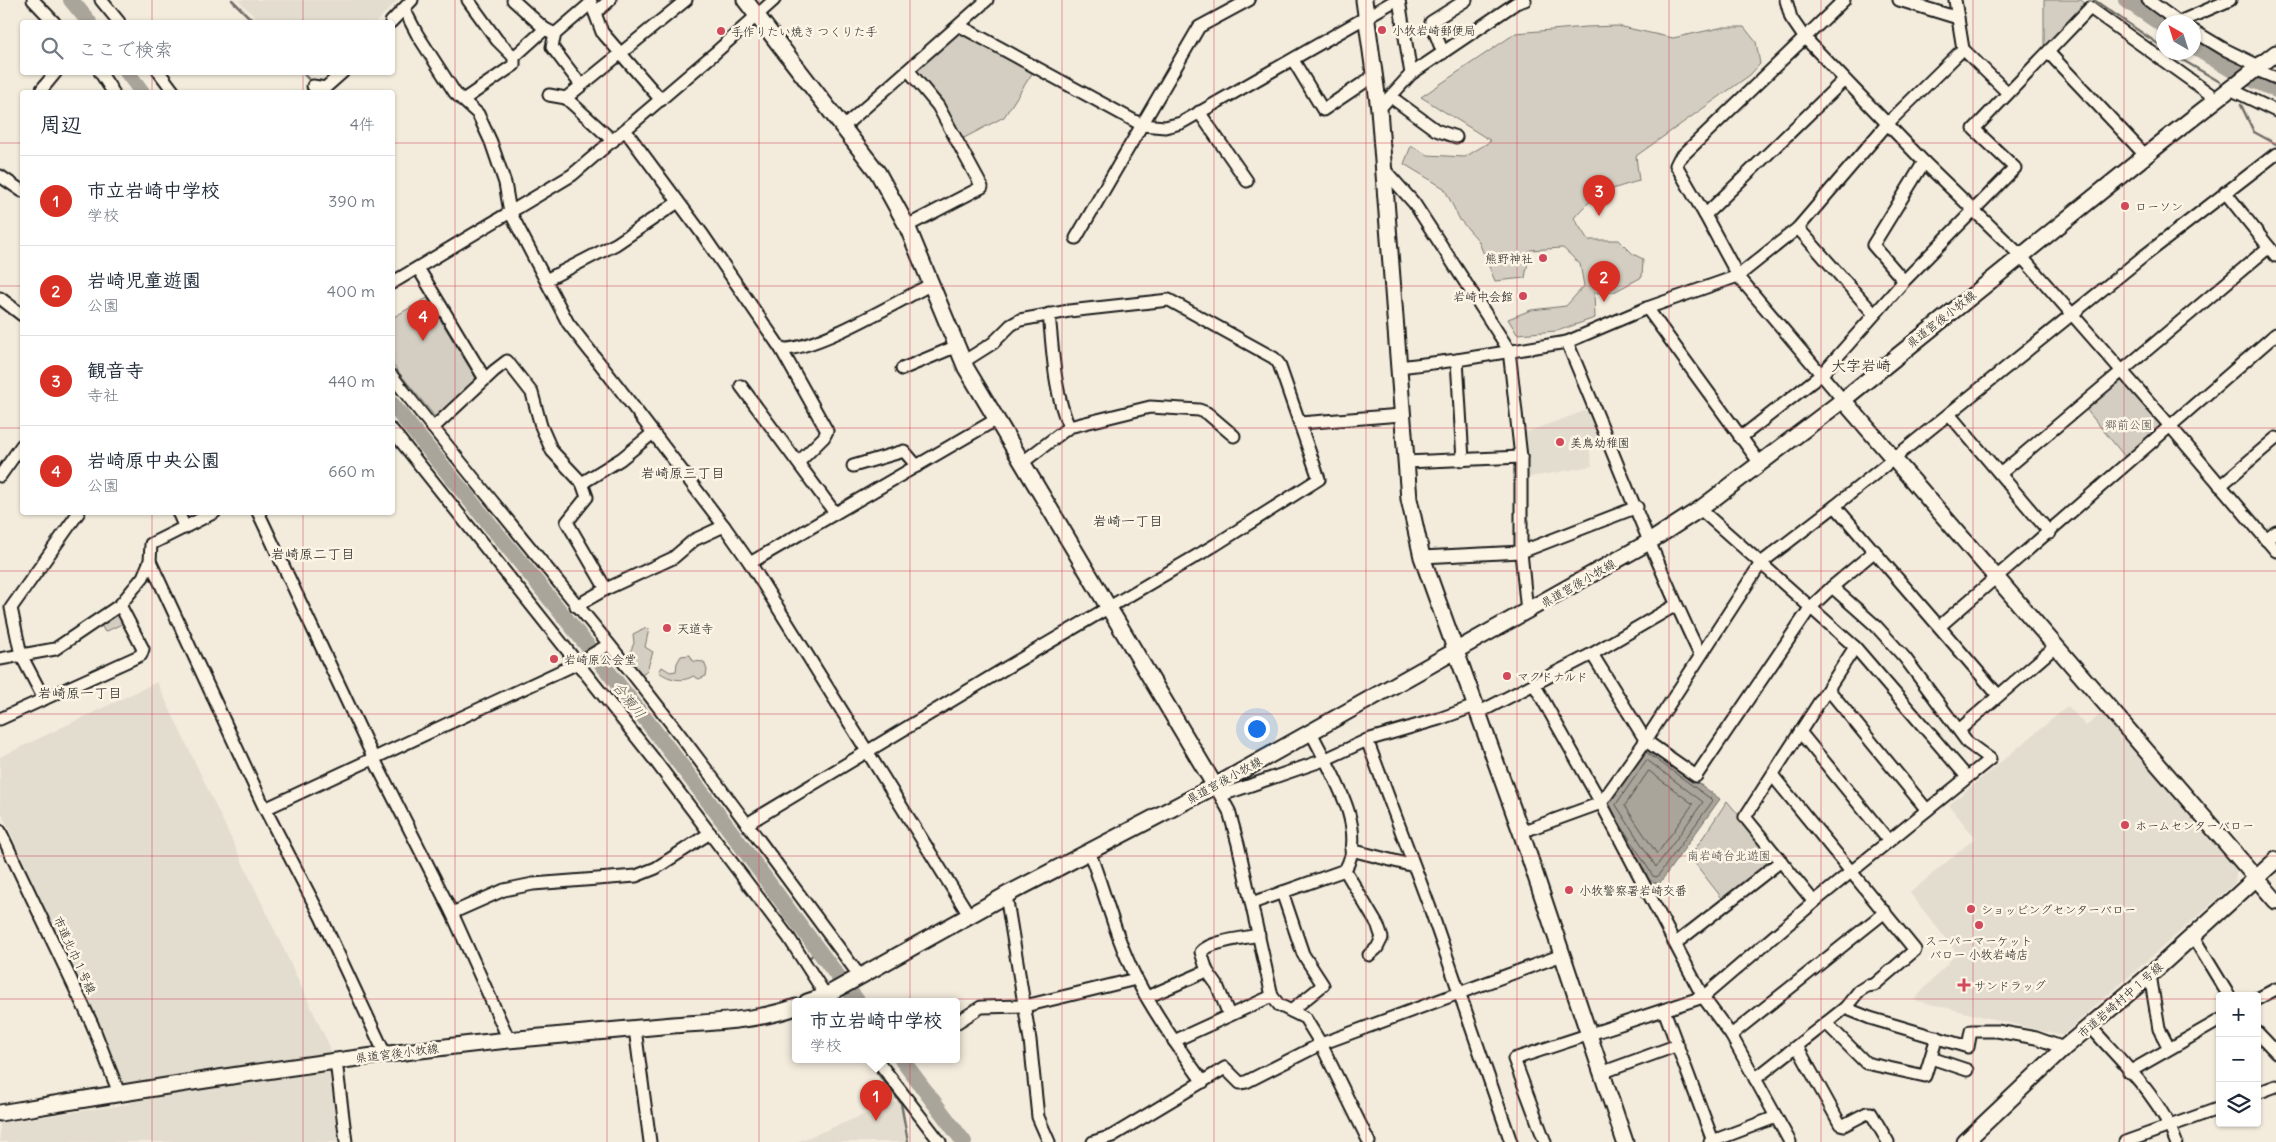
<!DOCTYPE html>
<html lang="ja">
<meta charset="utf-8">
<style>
body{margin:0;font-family:Delius,"Klee One",sans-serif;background:#f6f6f7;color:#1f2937}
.controls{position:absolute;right:15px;bottom:15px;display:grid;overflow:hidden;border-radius:5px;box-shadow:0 1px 4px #0004}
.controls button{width:45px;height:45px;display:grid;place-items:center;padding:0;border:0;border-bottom:1px solid #e0e1e3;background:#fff;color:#1f2937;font:25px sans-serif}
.compass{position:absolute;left:2156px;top:15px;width:45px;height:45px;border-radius:50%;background:#fff;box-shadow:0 1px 4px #0004;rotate:321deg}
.you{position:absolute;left:1256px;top:728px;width:18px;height:18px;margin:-12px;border:4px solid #fff;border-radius:50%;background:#1a73e8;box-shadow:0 0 0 8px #1a73e833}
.badge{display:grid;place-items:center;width:32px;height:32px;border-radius:50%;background:#d93025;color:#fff;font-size:16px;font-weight:700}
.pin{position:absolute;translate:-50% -41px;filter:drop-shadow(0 1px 2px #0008)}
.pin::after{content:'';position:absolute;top:26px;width:18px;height:15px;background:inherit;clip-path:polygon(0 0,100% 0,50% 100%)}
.popup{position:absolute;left:792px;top:998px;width:168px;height:65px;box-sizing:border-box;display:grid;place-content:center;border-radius:5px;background:#fff;filter:drop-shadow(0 1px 4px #0005);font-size:16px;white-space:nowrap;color:#747a83}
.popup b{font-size:19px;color:#1f2937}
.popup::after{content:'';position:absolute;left:50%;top:100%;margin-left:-10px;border:10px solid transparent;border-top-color:#fff}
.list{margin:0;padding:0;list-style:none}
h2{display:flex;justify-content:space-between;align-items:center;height:65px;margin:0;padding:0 20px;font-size:21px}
h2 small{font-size:16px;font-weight:400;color:#747a83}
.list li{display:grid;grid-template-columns:32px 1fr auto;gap:15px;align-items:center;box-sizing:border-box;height:90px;padding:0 20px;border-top:1px solid #e0e1e3}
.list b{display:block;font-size:19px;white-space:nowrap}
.list p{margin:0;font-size:16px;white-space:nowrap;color:#747a83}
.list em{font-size:16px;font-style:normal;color:#747a83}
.icon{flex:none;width:28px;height:28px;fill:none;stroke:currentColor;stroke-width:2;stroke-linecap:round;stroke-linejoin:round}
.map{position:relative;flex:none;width:2276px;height:1142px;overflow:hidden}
.search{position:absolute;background:#fff;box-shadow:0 1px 4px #0004;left:20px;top:20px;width:375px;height:55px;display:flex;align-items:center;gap:12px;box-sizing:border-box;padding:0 18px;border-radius:5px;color:#747a83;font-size:19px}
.panel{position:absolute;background:#fff;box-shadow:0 1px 4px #0004;left:20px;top:90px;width:375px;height:425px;border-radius:5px}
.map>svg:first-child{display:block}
.built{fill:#e3ddcf}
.green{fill:#d3cec1;stroke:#78756e}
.water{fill:#aaa59b;stroke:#716e68}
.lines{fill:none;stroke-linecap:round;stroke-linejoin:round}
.shore{stroke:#55534f;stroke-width:1}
.stream{stroke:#716e68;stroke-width:2.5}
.river{stroke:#aaa59b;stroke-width:16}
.street-casing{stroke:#1c1c1c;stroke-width:15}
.secondary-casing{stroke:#1c1c1c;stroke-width:19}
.street{stroke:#fcf5e5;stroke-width:11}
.secondary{stroke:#fcf5e5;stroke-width:15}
.grid{fill:none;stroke:#d1495b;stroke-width:1;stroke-opacity:0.55}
.poi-dot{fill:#d1495b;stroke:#fcf5e5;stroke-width:2}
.labels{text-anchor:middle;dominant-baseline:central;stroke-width:5;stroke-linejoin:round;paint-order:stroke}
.poi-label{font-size:12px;fill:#1c1c1c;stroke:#fcf5e5;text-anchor:start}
.street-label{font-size:12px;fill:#1c1c1c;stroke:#fcf5e5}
.park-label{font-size:12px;fill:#53514e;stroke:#fcf5e5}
.neighbourhood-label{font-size:14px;fill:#1c1c1c;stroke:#fcf5e5}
.water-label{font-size:14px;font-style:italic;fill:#55534f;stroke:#fcf5e5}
.quarter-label{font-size:15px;fill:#1c1c1c;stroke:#fcf5e5}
</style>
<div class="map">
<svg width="2276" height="1142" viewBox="0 0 2276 1142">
<rect width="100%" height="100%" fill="#f3ecdd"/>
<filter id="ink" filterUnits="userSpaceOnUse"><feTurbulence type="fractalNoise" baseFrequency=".02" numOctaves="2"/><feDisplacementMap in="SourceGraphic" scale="10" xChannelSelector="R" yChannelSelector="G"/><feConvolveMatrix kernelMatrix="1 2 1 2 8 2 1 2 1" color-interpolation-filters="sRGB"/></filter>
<g filter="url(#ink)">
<g class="built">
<path d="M238 0H398L376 22H260Z"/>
<path d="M1590 409 1602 439 1589 445 1592 466 1525 478 1524 433Z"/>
<path d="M157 682 330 1047 340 1142H0V1123L129 1104 112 1053 0 810V757Z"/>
<path d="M2068 706 2086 726 2104 712 2237 866 2235 883 2064 1034H2055L1914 1000 1957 953 1910 893 1975 838 1949 805Z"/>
<path d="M900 1100 906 1142H797Z"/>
</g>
<g class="green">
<path d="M2044 0H2081L2087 5 2044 53Z"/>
<path d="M1618 26 1673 38 1724 27H1744L1756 42 1760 64 1750 75 1636 156 1639 181C1610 189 1593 194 1574 218L1588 240H1619L1633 254 1643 259 1642 277 1614 292 1594 293 1595 318 1557 331 1517 334 1508 319 1531 310 1566 306 1584 286 1580 264 1563 248 1530 250 1525 278 1495 281 1478 240 1460 220 1444 188 1404 164 1411 146 1428 155 1465 157 1491 141 1421 97 1516 33 1586 27Z"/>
<path d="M960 30 1033 72 1004 117 962 139 915 71Z"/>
<path d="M427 298 477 380 436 418 393 365 392 318Z"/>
<path d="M2123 379 2162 425 2161 430 2126 458 2085 408 2117 380Z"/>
<path d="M119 608 128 621 105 632 98 620Z"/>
<path d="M645 628 649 629 645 647 653 652 647 670 643 674 636 668 629 655 634 643 633 634Z"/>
<path d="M690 655 693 661 704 662 707 670 706 676 699 679 693 676C683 683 668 679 659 672L662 667 670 672 676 671 677 663 681 656Z"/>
<path d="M1727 801 1777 861 1725 902 1690 857Z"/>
</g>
<path class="water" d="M1644 743 1720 799 1659 884 1650 881 1601 803Z"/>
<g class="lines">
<g class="shore">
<path d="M1647 760 1703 802 1656 867 1616 805Z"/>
<path d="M1649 771 1693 804 1657 854 1625 806Z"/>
<path d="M1619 822 1653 876 1657 877 1712 802 1711 799 1646 752"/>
</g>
<g class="stream">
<path d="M232 0 254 22"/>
<path d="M2094 0 2164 48"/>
<path d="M2169 52 2220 82"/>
<path d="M302 72 311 82 306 92"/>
<path d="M2241 105 2254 132 2276 144"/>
<path d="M808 959 817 951"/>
<path d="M867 1060 901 1103 908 1142"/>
</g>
<g class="river">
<path d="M71 0 89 22"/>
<path d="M2126 0 2164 26"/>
<path d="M2194 47 2237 73 2276 90"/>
<path d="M127 72 142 92"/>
<path d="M392 404C494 530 598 656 696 785 751 857 802 931 858 1002"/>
<path d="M902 1060 964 1142"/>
</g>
<g class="street-casing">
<g id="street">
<path d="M33 0 54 22"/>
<path d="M101 0 119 22"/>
<path d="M468 0 497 40 514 57"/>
<path d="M513 0 545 29"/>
<path d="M590 0 602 32 661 100"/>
<path d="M1399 0 1411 74"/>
<path d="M1786 0 1791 18 1804 37 1924 162 2021 256 2171 427 2276 551"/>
<path d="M1899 0 1958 18"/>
<path d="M1955 0 1963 49 2008 93"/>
<path d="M2148 0 2178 22"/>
<path d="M404 9 417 34 455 93 478 114 491 142 505 183 510 212 568 323 619 388 724 526 750 563 969 915"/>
<path d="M595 13 610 0"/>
<path d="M391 22 412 0"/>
<path d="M2179 22 2230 0"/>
<path d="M960 26 1142 125 1165 127 1181 123 1396 0"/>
<path d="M2194 31 2224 49 2259 66"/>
<path d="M2048 52 2146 156"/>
<path d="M1443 53 1431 22 1466 0"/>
<path d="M1293 60 1323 110 1375 75"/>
<path d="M2254 69 2276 78"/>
<path d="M100 72 113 92"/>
<path d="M159 72 174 92"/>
<path d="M581 85 552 47 555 34 591 3"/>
<path d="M313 86 325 88 343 72"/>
<path d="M2230 89 2276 111"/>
<path d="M42 92V89L56 72"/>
<path d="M549 95 566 98 686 0"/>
<path d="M1391 97 1436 130 1456 137"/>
<path d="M566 98 613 141"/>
<path d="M463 100 514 65V57L545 29 555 34"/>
<path d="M1379 109 1411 74 1516 3 1525 0"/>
<path d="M1199 112 1247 181"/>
<path d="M842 128 987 0"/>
<path d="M625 130 703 235 781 349C815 351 896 302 930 285"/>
<path d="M1383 168 1414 203 1509 350 1521 457V552L1527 612"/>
<path d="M0 176 22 191"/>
<path d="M2225 192 2276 256"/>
<path d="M1705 215 1676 165 1679 159 1844 0"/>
<path d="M907 226 982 187 938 106 909 71"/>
<path d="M1798 228 1888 123 1963 49"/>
<path d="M1076 238 1199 27 1249 0"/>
<path d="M418 268 485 379"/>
<path d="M546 280 616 244 678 202"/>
<path d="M1904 281 1873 245 1924 162"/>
<path d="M392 283 572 175 715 53 774 0"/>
<path d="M0 298 22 315"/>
<path d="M1647 308 1759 462"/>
<path d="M1049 314C1053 351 1054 393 1069 427"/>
<path d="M1567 342C1611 446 1651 553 1700 655"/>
<path d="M781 349 827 431 824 437 799 462"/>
<path d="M1457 360 1463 460"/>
<path d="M1399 367 1457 360 1567 342 1647 308 1738 276 1798 228 1874 314"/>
<path d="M902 369 957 346"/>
<path d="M392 376C463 467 536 554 608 643 695 751 776 864 859 975"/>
<path d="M741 386 835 513"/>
<path d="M1843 400 1738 276 1705 215 1844 80"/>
<path d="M1949 414 2050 533"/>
<path d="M1300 423 1401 415"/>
<path d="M433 428 494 371 507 361 532 393 541 426 552 451 582 483 587 497 567 522 606 589"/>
<path d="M392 430 653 758 789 938 830 1002"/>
<path d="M1740 438 1822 374 1904 281 2015 168 1974 129 2090 8 2217 99"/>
<path d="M1023 462 1069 427 1150 407 1199 410 1207 413 1234 436"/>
<path d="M1406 462 1521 457"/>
<path d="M853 466 904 451 917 466"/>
<path d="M2000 474 2269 247"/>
<path d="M0 476 22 445"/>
<path d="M582 483 621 459 653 433"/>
<path d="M2220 486 2276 438"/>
<path d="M1835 506 1998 695"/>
<path d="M1700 509 1855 647 1967 777"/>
<path d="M178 512 185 528"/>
<path d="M215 512 151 544 150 561 265 809 321 917 385 1054"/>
<path d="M258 512 374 759 452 913 509 1040"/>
<path d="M2266 540 2276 532"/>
<path d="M1422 557 1521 552 1637 507"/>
<path d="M750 563 997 419"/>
<path d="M576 606 606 589 673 558 694 540 724 526"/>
<path d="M1940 626 2276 334"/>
<path d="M1592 654 1646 741 1696 776 1810 608 1832 587 1875 551"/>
<path d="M0 659 55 649 120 605 143 577 150 561"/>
<path d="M1534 684 1601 803 1703 997 1731 1035 1790 1142"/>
<path d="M1828 689 1927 810"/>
<path d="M44 699 21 655 11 608 79 512"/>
<path d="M1478 713 1592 654 1676 605"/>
<path d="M0 719 141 655 143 649 120 605"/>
<path d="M1959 730 2056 646"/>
<path d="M1800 732 1889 841"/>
<path d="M1367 740 1430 908 1511 1142"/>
<path d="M1215 786 1229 811 1238 844 1272 996 1279 1005 1305 1018 1321 1044 1369 1142"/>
<path d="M1222 795 1324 760 1367 740 1439 719 1475 706"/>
<path d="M265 809 578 663 603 648"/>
<path d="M747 824 1004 669 1215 545 1319 479 1279 364 1274 358 1169 300 1069 311 1020 320 1011 325 993 343 963 362"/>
<path d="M0 831 92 1024 119 1093"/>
<path d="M1521 832 1601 803 1644 743 1761 563 1835 506 2144 256 2276 154"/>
<path d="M1351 850 1414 866"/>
<path d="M1089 851C1105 893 1116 939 1137 980 1156 1016 1179 1049 1203 1082"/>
<path d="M1345 870 1378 926 1382 938 1377 948 1369 955"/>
<path d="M1282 892 1303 954 1323 985 1291 1011"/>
<path d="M1006 895 1030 1040 1038 1117 1049 1142"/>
<path d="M1814 902 1745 817 1855 647"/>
<path d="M1252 903 1345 870C1370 828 1329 770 1311 732"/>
<path d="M452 913 504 890 533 884 636 876 656 868 710 833"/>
<path d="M2192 935 2229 996"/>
<path d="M1676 943 1781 861"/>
<path d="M2150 975 2159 1029 2169 1048"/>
<path d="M1147 997 1207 971"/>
<path d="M2257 999 2276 989"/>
<path d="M1845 1008 1870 1018 1968 1047 1971 1031H1997L2036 1038 2064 1048"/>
<path d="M1664 1010 1713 1141"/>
<path d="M1229 1015 1217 985 1207 971 1201 952C1210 941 1245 938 1259 935"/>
<path d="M956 1023 981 1007 1025 1006 1136 979"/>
<path d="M1826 1023 1866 1063 1925 1076 1937 1037"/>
<path d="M2090 1026C2120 1061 2161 1097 2176 1142"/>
<path d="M635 1029 650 1142"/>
<path d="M2257 1032 2276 1052"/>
<path d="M1731 1035 1885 912"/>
<path d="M1174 1041 1272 996"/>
<path d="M1797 1046 1840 1124 1844 1125 1867 1113H1871L1888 1142"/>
<path d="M1931 1058 1967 1070"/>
<path d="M877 1060 940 1142"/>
<path d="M336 1061 346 1142"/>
<path d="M2129 1072 2220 1020"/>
<path d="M1601 1073 1678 1045"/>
<path d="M1755 1079 1845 1008 1859 991 1867 986 1874 985 1915 950 1773 776"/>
<path d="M2257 1093 2276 1086"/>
<path d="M1093 1142 1112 1136 1225 1068 1240 1083 1246 1082 1321 1044 1562 955"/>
<path d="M1545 1142 1514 1059 1703 997 1814 902 1990 759 1968 743 1905 658 1876 626 1832 587"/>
<path d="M1710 1142 1776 1117"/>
<path d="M2125 1142 2220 1108"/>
</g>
</g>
<g class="secondary-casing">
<g id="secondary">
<path d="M745 0 878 173 907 226 966 368 1215 786"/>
<path d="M1364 0 1379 109 1409 499 1422 557 1521 832 1625 1142"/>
<path d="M1843 400 2276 901"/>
<path d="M807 1002 825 996 1006 895 1215 786 1649 542 1700 509 1843 400 2166 139 2276 53"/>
<path d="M0 1113C169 1085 338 1058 508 1040 563 1035 618 1030 673 1025 714 1022 757 1021 796 1007"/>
<path d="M1965 1142 2064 1048 2150 975 2276 860"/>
</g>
</g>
<use href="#street" class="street"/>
<use href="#secondary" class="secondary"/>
</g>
</g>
<path class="grid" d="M152 0V22M303 0V22M455 0V1142M607 0V1142M759 0V1142M910 0V1142M1062 0V1142M1214 0V1142M1366 0V1142M1517 0V1142M1669 0V1142M1821 0V1142M1973 0V1142M2124 0V1142M152 72V92M303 72V92M0 143H22M392 143H2276M0 286H22M392 286H2276M0 428H22M392 428H2276M152 512V1142M303 512V1142M0 571H2276M0 714H2276M0 856H2276M0 999H2220M2257 999H2276"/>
<g class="poi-dot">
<circle cx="1382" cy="30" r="5"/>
<circle cx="721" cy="31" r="5"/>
<circle cx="2125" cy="206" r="5"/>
<circle cx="1543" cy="258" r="5"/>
<circle cx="1523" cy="296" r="5"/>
<circle cx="1560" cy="442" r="5"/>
<circle cx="667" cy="628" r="5"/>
<circle cx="554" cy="659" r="5"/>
<circle cx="1507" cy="676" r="5"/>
<circle cx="2125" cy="825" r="5"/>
<circle cx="1569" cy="890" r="5"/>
<circle cx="1971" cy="909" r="5"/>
<circle cx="1979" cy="925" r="5"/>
<path d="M1961.5 977.5h5v5h5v5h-5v5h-5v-5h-5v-5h5z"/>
</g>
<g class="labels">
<g class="poi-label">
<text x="1392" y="30">小牧岩崎郵便局</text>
<text x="731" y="31">手作りたい焼き つくりた手</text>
<text x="2135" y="206">ローソン</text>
<text x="1533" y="258" text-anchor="end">熊野神社</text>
<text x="1513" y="296" text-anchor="end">岩崎中会館</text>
<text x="1570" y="442">美鳥幼稚園</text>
<text x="677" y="628">天道寺</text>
<text x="564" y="659">岩崎原公会堂</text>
<text x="1517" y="676">マクドナルド</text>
<text x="2135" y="825">ホームセンターバロー</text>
<text x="1579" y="890">小牧警察署岩崎交番</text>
<text x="1981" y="909">ショッピングセンターバロー</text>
<text x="1979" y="940" text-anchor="middle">スーパーマーケット<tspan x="1979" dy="14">バロー 小牧岩崎店</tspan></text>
<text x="1974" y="985">サンドラッグ</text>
</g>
<g class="street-label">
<text transform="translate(1941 319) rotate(-38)">県道宮後小牧線</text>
<text transform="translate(1578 583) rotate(-30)">県道宮後小牧線</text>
<text transform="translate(1224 780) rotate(-29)">県道宮後小牧線</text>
<text transform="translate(75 955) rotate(65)">市道北巾１号線</text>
<text transform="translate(2120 1000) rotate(-41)">市道岩崎村中１号線</text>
<text transform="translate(397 1053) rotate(-7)">県道宮後小牧線</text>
</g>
<g class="park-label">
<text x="2129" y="424">郷前公園</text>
<text x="1729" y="855">南岩崎台北遊園</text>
</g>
<g class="neighbourhood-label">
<text x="683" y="473">岩崎原三丁目</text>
<text x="1128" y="521">岩崎一丁目</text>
<text x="313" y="554">岩崎原二丁目</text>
<text x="80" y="693">岩崎原一丁目</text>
</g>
<g class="water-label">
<text transform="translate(629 700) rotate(51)">合瀬川</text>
</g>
<g class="quarter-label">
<text x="1861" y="365">大字岩崎</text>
</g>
</g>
</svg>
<div class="controls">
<button>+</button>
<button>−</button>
<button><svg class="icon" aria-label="layers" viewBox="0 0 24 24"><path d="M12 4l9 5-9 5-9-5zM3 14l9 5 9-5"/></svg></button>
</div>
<svg class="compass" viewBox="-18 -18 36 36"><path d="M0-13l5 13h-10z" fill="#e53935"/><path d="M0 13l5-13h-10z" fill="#747a83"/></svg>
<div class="you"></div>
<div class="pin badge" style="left:876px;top:1121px">1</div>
<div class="popup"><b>市立岩崎中学校</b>学校</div>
<div class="pin badge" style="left:1604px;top:302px">2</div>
<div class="pin badge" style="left:1599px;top:216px">3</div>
<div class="pin badge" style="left:423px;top:341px">4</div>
<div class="search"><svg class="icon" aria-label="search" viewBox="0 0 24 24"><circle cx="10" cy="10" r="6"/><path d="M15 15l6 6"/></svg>ここで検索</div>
<section class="panel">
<h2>周辺<small>4件</small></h2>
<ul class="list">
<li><span class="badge">1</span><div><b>市立岩崎中学校</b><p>学校</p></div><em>390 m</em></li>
<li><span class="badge">2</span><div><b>岩崎児童遊園</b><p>公園</p></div><em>400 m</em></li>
<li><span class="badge">3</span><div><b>観音寺</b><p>寺社</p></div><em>440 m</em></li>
<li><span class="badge">4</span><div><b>岩崎原中央公園</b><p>公園</p></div><em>660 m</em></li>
</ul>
</section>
</div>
